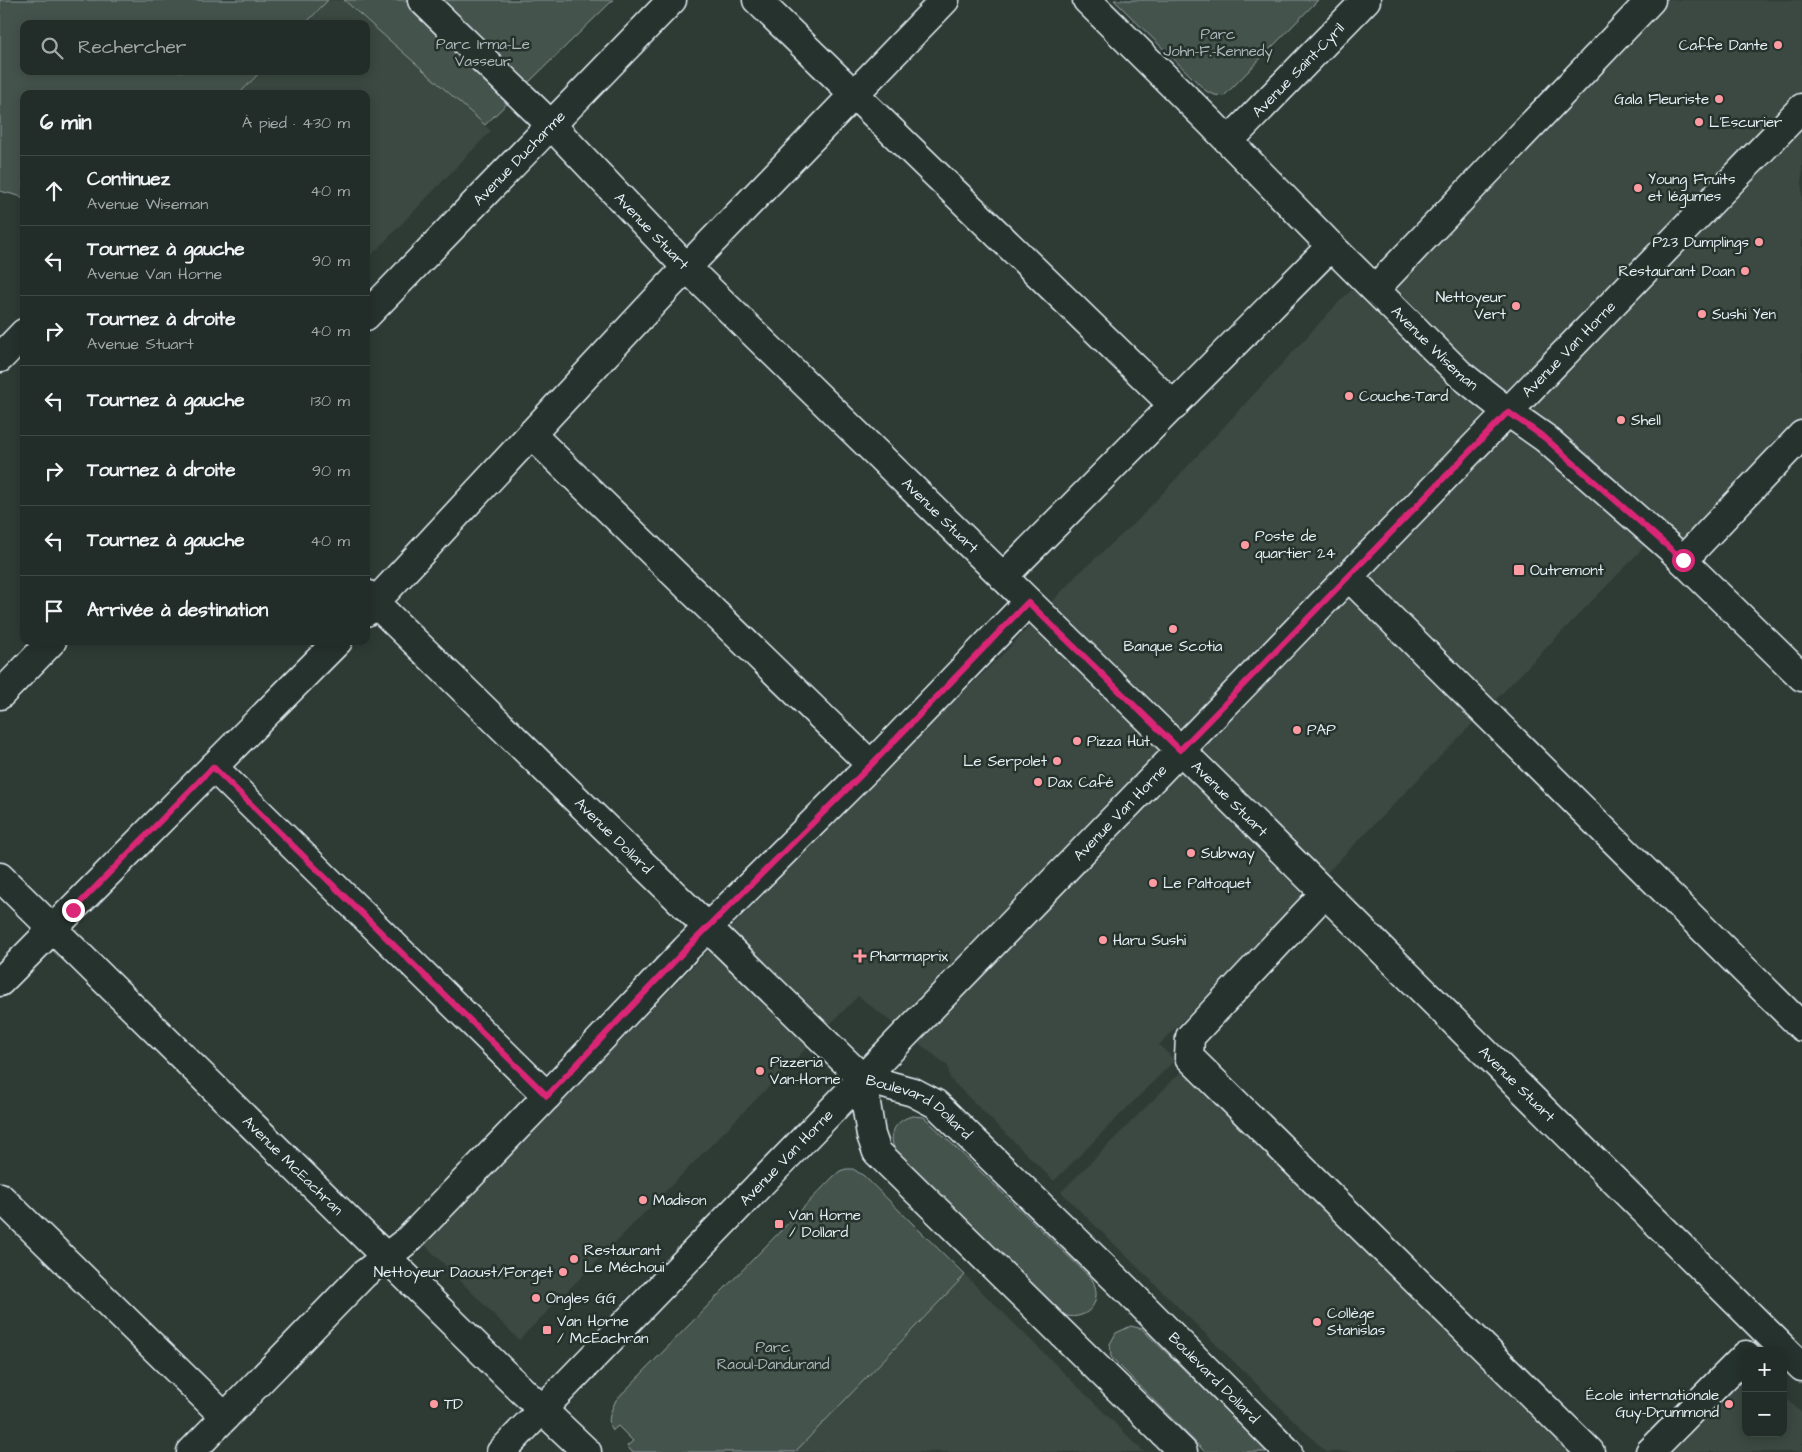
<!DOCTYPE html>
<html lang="fr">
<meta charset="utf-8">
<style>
body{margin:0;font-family:"Architects Daughter",sans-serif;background:#2e3834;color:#f1f3f6}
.controls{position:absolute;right:15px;bottom:15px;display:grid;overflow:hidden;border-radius:10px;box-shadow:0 2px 12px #0003}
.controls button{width:45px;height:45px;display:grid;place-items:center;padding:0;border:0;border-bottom:1px solid #3f4845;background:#222c28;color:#f1f3f6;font:25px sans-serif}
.stop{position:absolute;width:15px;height:15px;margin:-11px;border:4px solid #db2777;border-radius:50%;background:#fff}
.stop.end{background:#db2777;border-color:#fff;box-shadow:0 1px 5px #0008}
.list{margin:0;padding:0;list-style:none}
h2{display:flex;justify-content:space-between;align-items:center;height:65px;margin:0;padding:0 20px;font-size:21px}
h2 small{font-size:16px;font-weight:400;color:#a2a7a8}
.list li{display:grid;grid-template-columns:32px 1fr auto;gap:15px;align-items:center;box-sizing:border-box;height:70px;padding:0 20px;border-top:1px solid #3f4845}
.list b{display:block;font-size:19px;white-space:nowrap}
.list p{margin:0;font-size:16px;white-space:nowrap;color:#a2a7a8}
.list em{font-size:16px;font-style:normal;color:#a2a7a8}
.icon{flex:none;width:28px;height:28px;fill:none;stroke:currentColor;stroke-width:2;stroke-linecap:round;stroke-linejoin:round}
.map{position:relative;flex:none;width:1802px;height:1452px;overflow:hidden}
.search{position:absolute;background:#222c28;box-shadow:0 2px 12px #0003;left:20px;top:20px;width:350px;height:55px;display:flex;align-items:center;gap:12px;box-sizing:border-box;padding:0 18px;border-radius:10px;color:#a2a7a8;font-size:19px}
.panel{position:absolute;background:#222c28;box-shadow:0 2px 12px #0003;left:20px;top:90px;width:350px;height:555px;border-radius:10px}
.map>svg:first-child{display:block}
.built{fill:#3b4843}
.green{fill:#45524e;stroke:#96a2a3}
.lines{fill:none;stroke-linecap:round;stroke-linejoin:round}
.minor-casing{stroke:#e8f1f8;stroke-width:31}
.major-casing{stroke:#e8f1f8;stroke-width:31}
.minor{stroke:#26332d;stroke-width:28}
.major{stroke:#26332d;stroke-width:28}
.route{stroke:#db2777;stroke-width:6}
.poi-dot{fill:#ff9aa2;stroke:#26332d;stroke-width:2}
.labels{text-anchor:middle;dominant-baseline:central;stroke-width:5;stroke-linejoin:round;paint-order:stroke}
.park-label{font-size:15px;fill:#afb9bc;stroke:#26332d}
.poi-label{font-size:15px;fill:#e8f1f8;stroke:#26332d;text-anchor:start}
.street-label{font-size:15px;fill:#e8f1f8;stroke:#26332d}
</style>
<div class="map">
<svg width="1802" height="1452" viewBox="0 0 1802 1452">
<rect width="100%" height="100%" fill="#2e3b35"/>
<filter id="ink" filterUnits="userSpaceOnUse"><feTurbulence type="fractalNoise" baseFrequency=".02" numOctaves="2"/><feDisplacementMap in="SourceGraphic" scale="10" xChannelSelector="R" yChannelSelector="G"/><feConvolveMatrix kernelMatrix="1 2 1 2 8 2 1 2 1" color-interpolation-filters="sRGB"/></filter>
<g filter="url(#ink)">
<g class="built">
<path d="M328 0H344L491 131 366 261V94H239L261 71H366V24H305Z"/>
<path d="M1650 0H1802V426L1684 548 1663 526 1627 565 1159 1045 1175 1060 1054 1181 950 1079 948 1066 858 996 519 1340 423 1243 906 748 1008 649 1077 575 1138 520 1338 303Z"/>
<path d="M1185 1068 1571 1452H1326L1061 1192Z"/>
<path d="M965 1275 1144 1452H795Z"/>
<path d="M1746 1371V1433H1783V1395L1802 1413V1452H1672L1688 1436 1686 1431Z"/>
</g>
<g class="green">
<path d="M0 0H328L305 24H24V71H261L239 94H24V200L19 196 0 191Z"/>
<path d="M344 0H613L485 125Z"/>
<path d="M1114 0H1318L1224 96 1215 95 1206 91Z"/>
<path d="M913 1116 924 1117 1092 1279C1105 1303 1085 1324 1060 1314L895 1150C887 1133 897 1119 913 1116Z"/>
<path d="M846 1169H853L864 1176 965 1275 795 1452H632L627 1446 633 1441 618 1426 612 1431C606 1420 611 1411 616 1400L834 1176 840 1171Z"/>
<path d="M1131 1326 1142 1329 1269 1452H1205L1111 1357 1110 1344 1116 1333Z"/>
</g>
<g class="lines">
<g class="minor-casing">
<g id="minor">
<path id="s1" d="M422 0 551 125 687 268 1212 781 1802 1367"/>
<path d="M757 0 1174 406"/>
<path id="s2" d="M1087 0 1211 123 1331 246 1460 374 1508 412 1545 438 1669 547 1802 677"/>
<path id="s3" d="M1229 141 1366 0"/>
<path d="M1375 289 1651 0"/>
<path id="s4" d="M366 316 672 0"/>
<path d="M0 358 24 333"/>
<path d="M531 434 871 765"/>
<path d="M1683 560 1802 435"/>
<path d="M1003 577 1331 246"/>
<path d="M1349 577 1802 1027"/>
<path id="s5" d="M366 594 862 1078 913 1092 936 1104 1126 1289 1288 1452"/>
<path d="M366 612 668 287 945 0"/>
<path d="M0 695 52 641"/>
<path d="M213 767 547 1096"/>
<path id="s6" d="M0 877 510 1379 587 1452"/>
<path d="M1324 894 1190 1037 1189 1057 1590 1452"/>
<path d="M0 982 338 641"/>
<path d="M862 1078 871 1135 877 1152 1183 1452"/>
<path d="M0 1197 225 1417"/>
<path d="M191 1452 364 1274 408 1240 547 1096 686 949 871 765 1028 602"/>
<path d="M1650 1452 1746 1355"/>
</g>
</g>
<g class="major-casing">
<g id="major">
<path id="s7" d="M501 1452 1802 108"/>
</g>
</g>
<use href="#minor" class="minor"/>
<use href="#major" class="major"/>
</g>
</g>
<g class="lines" filter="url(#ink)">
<path class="route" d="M73 910 213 767 547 1096 686 949 871 765 1028 602 1180 750 1508 412 1545 438 1683 560"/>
</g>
<g class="poi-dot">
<circle cx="1778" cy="45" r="5"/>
<circle cx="1719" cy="99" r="5"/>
<circle cx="1699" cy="122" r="5"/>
<circle cx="1638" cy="188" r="5"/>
<circle cx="1759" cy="242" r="5"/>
<circle cx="1745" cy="271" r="5"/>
<circle cx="1516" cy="306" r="5"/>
<circle cx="1702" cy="314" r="5"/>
<circle cx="1349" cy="396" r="5"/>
<circle cx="1621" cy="420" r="5"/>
<circle cx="1245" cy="545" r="5"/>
<rect x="1513" y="564" width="12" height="12" rx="2.5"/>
<circle cx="1173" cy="629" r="5"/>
<circle cx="1297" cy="730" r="5"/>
<circle cx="1077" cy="741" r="5"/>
<circle cx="1057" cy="761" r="5"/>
<circle cx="1038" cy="782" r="5"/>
<circle cx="1191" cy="853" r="5"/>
<circle cx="1153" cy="883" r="5"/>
<circle cx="1103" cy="940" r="5"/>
<path d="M857.5 948.5h5v5h5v5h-5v5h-5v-5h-5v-5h5z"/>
<circle cx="760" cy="1071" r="5"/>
<circle cx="643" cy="1200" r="5"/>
<rect x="774" y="1219" width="10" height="10" rx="2.5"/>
<circle cx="574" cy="1259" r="5"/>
<circle cx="563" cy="1272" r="5"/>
<circle cx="536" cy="1298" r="5"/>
<circle cx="1317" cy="1322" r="5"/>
<rect x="542" y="1325" width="10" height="10" rx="2.5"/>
<circle cx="434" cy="1404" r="5"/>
<circle cx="1729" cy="1404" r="5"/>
</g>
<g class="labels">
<g class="park-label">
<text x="1218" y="34">Parc<tspan x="1218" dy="17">John-F.-Kennedy</tspan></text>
<text x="483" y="44">Parc Irma-Le<tspan x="483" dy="17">Vasseur</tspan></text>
<text x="773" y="1347">Parc<tspan x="773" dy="17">Raoul-Dandurand</tspan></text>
</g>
<g class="poi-label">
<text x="1768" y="45" text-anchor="end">Caffe Dante</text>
<text x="1709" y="99" text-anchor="end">Gala Fleuriste</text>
<text x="1709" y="122">L'Escurier</text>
<text x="1648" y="179">Young Fruits<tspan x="1648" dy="17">et légumes</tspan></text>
<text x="1749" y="242" text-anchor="end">P23 Dumplings</text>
<text x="1735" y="271" text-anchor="end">Restaurant Doan</text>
<text x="1506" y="297" text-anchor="end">Nettoyeur<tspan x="1506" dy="17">Vert</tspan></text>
<text x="1712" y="314">Sushi Yen</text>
<text x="1359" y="396">Couche-Tard</text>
<text x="1631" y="420">Shell</text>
<text x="1255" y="536">Poste de<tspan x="1255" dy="17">quartier 24</tspan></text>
<text x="1530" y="570">Outremont</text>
<text x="1173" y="646" text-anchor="middle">Banque Scotia</text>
<text x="1307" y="730">PAP</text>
<text x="1087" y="741">Pizza Hut</text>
<text x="1047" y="761" text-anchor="end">Le Serpolet</text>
<text x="1048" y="782">Dax Café</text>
<text x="1201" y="853">Subway</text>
<text x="1163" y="883">Le Paltoquet</text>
<text x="1113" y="940">Haru Sushi</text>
<text x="870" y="956">Pharmaprix</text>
<text x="770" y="1062">Pizzeria<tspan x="770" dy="17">Van-Horne</tspan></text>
<text x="653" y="1200">Madison</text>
<text x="789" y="1215">Van Horne<tspan x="789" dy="17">/ Dollard</tspan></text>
<text x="584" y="1250">Restaurant<tspan x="584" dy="17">Le Méchoui</tspan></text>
<text x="553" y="1272" text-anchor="end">Nettoyeur Daoust/Forget</text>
<text x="546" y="1298">Ongles GG</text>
<text x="1327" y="1313">Collège<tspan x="1327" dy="17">Stanislas</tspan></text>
<text x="557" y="1321">Van Horne<tspan x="557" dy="17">/ McEachran</tspan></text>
<text x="1719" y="1395" text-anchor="end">École internationale<tspan x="1719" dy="17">Guy-Drummond</tspan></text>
<text x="444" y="1404">TD</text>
</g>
<g class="street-label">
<text stroke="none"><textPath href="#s3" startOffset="99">Avenue Saint-Cyril</textPath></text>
<text stroke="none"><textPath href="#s4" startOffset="220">Avenue Ducharme</textPath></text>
<text stroke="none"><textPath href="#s1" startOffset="326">Avenue Stuart</textPath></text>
<text stroke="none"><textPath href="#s2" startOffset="492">Avenue Wiseman</textPath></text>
<text stroke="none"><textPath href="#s7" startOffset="1535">Avenue Van Horne</textPath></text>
<text stroke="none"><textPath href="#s1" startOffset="731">Avenue Stuart</textPath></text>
<text stroke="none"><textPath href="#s1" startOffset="1136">Avenue Stuart</textPath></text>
<text stroke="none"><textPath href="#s7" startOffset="890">Avenue Van Horne</textPath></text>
<text stroke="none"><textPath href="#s5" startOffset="346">Avenue Dollard</textPath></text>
<text stroke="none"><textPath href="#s1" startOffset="1541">Avenue Stuart</textPath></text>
<text stroke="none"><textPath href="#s5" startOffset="758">Boulevard Dollard</textPath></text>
<text stroke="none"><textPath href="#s7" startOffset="410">Avenue Van Horne</textPath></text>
<text stroke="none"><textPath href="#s6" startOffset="411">Avenue McEachran</textPath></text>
<text stroke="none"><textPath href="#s5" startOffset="1162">Boulevard Dollard</textPath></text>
</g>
</g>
</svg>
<div class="controls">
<button>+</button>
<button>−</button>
</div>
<div class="stop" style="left:1683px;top:560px"></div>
<div class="stop end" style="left:73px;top:910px"></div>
<div class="search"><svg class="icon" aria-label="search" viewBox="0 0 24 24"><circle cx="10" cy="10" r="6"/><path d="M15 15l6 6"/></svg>Rechercher</div>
<section class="panel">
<h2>6 min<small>À pied · 430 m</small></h2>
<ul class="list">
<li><svg class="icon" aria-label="ahead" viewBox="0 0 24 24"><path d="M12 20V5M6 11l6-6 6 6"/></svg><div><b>Continuez</b><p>Avenue Wiseman</p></div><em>40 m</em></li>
<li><svg class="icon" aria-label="left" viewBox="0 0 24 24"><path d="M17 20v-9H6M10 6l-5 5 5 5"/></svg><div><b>Tournez à gauche</b><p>Avenue Van Horne</p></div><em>90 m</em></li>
<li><svg class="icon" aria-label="right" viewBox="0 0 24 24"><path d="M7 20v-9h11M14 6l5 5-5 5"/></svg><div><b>Tournez à droite</b><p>Avenue Stuart</p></div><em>40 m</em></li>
<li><svg class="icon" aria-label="left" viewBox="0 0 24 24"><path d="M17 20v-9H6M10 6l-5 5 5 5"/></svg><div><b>Tournez à gauche</b></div><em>130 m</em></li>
<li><svg class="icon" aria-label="right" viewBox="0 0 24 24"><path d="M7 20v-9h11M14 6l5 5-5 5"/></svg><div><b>Tournez à droite</b></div><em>90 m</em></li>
<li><svg class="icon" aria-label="left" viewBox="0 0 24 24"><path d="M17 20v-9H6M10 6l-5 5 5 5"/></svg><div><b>Tournez à gauche</b></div><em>40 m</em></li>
<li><svg class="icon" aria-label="arrive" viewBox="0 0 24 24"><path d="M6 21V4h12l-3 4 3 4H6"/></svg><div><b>Arrivée à destination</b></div></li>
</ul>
</section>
</div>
